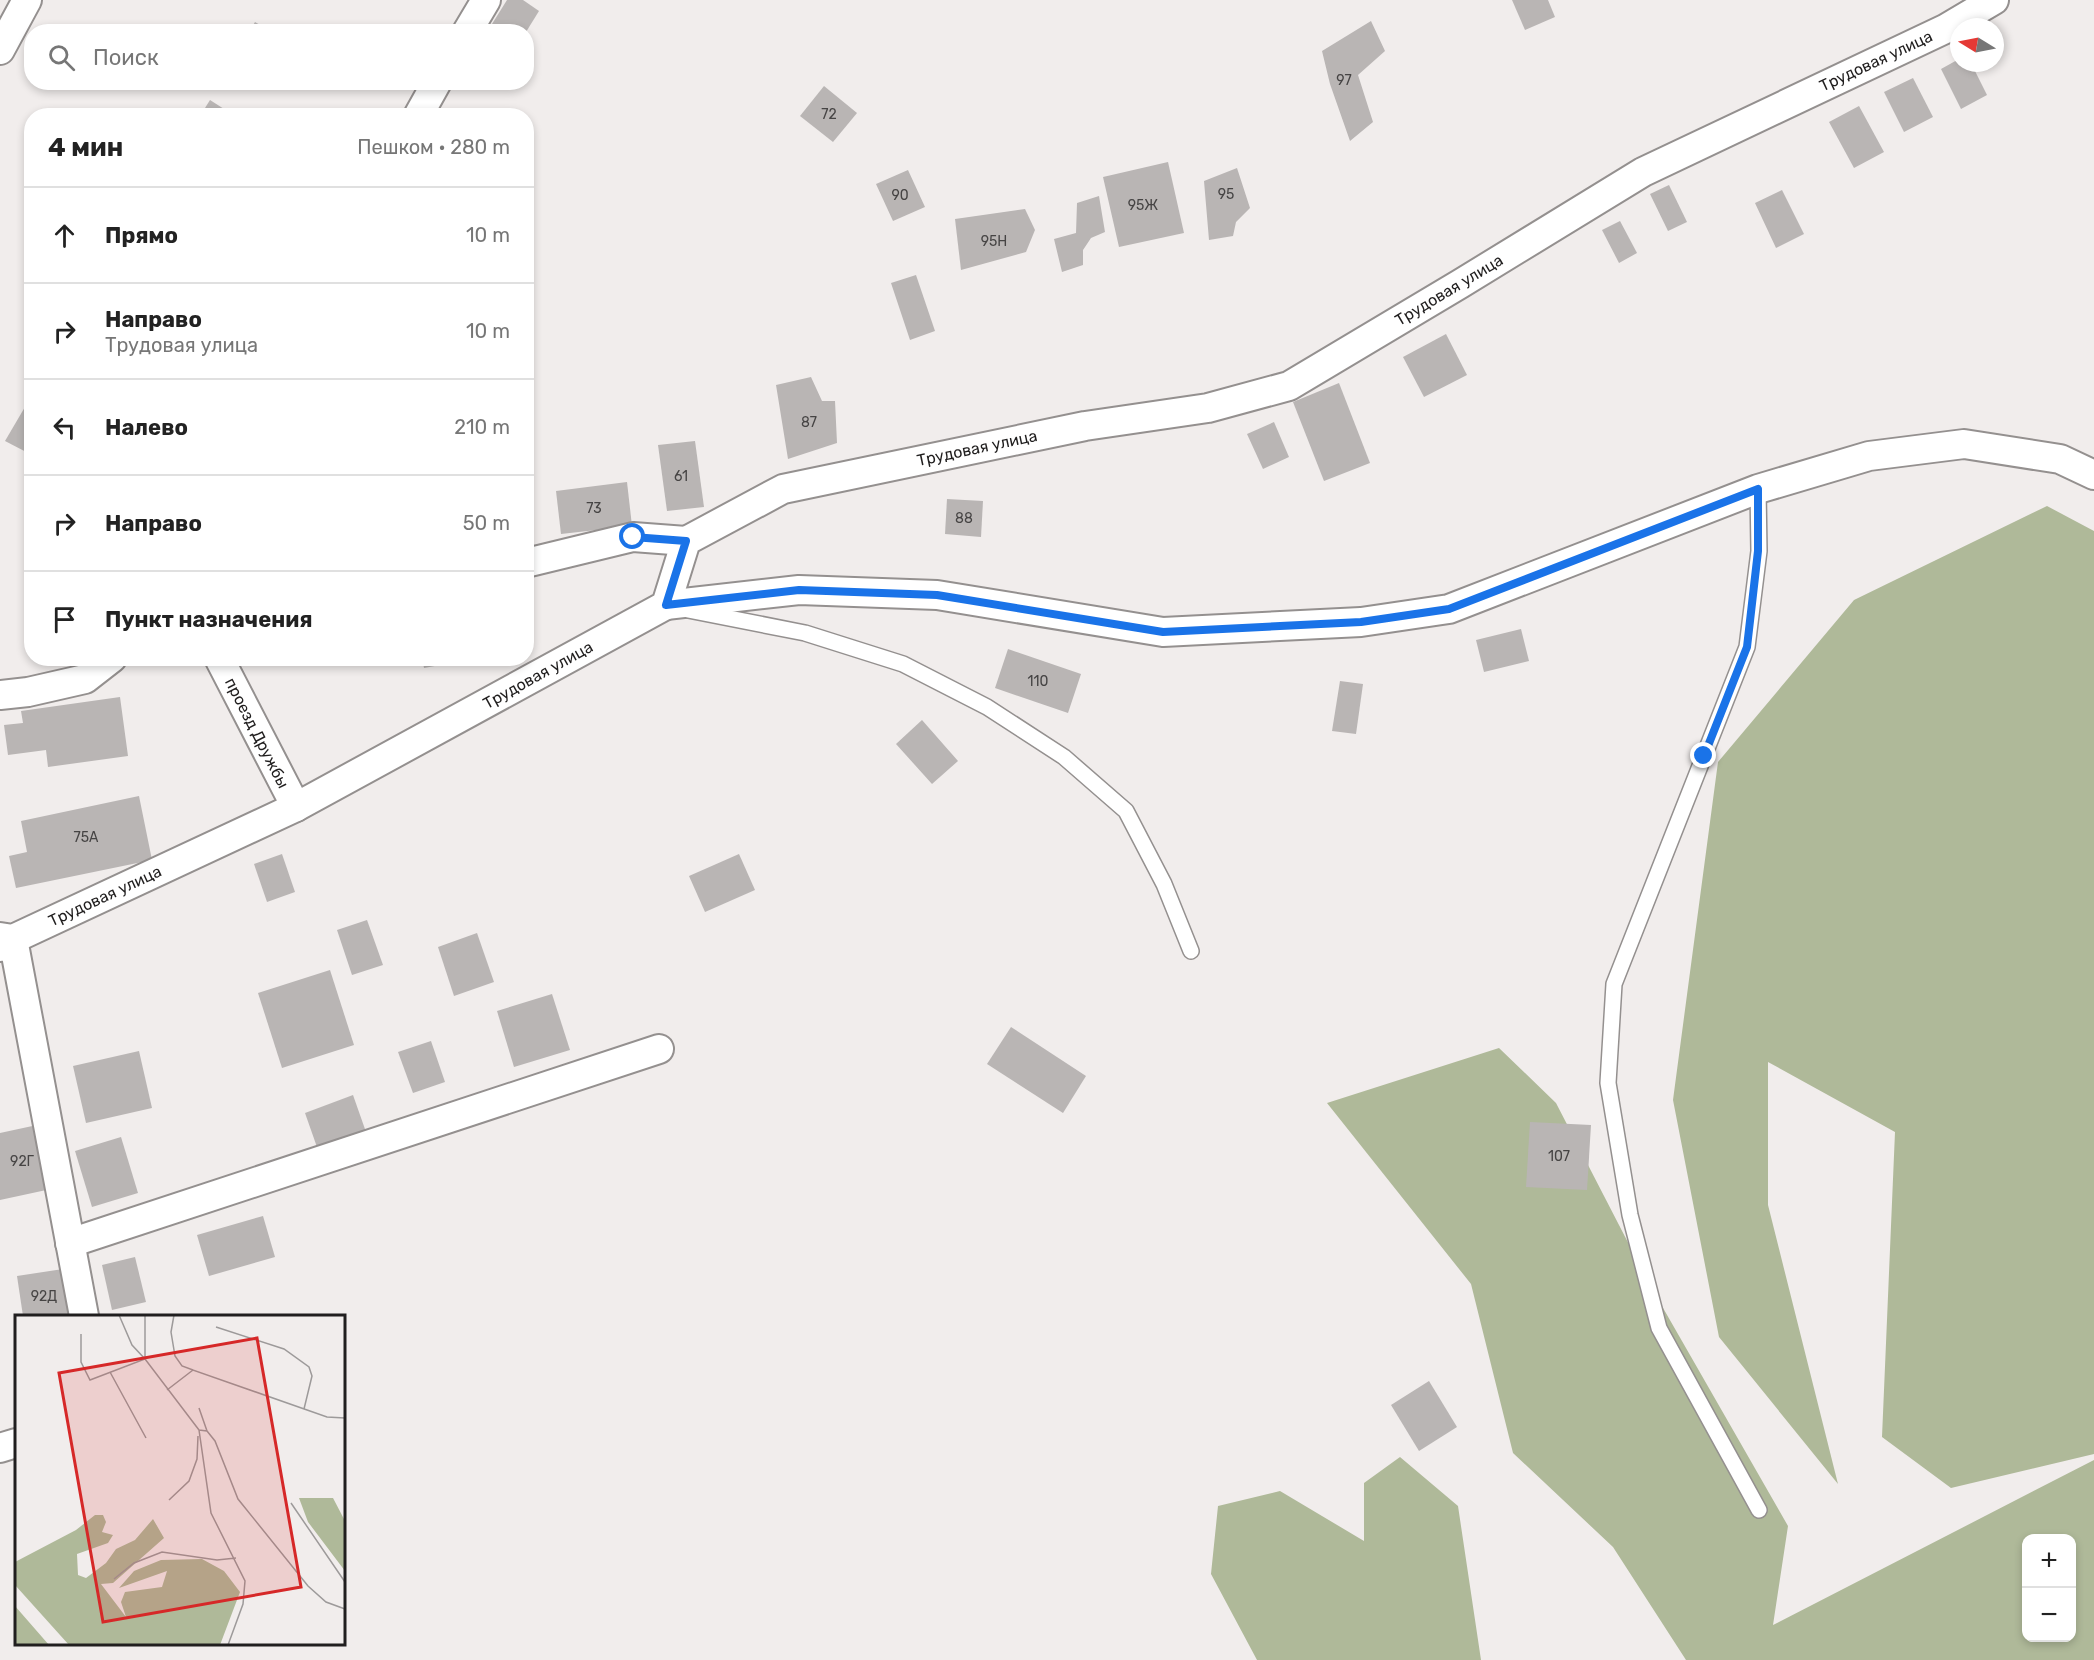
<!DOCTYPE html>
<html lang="ru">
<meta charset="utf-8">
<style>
body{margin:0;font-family:Rubik,sans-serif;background:#f2f2f2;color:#222}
.controls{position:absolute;right:18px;bottom:18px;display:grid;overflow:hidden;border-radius:12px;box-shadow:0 3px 9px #0003}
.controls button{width:54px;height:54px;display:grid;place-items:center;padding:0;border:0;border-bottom:2px solid #e0e0e0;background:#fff;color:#222;font:30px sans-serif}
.compass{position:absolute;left:1950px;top:18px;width:54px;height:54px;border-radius:50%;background:#fff;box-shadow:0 3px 9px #0003;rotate:280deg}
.stop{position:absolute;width:18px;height:18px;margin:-14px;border:4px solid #1a73e8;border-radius:50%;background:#fff}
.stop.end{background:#1a73e8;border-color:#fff;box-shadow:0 2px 6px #0008}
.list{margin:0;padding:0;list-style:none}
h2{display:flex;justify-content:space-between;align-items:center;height:78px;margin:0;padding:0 24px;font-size:26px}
h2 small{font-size:20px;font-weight:400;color:#767676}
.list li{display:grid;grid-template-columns:39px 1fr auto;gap:18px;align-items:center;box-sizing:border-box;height:96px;padding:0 24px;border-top:2px solid #e0e0e0}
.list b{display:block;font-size:22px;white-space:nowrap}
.list p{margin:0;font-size:20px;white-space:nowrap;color:#767676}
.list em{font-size:20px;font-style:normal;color:#767676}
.icon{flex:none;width:33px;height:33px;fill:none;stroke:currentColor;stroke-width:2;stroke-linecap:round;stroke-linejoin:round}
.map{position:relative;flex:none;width:2094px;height:1660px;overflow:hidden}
.search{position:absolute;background:#fff;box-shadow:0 3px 9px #0003;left:24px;top:24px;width:510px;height:66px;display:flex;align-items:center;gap:15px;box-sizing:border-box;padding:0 21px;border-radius:24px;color:#767676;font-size:22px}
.panel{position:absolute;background:#fff;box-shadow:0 3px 9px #0003;left:24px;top:108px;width:510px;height:558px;border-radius:24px}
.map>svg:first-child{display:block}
.forest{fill:#afb999;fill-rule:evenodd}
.building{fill:#b9b5b4}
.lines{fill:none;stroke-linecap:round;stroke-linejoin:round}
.service-casing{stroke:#94908f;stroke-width:18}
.minor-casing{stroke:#94908f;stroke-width:32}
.service{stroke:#fff;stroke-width:15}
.minor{stroke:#fff;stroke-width:28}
.route{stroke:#1a73e8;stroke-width:8}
.labels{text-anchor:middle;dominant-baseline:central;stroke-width:4.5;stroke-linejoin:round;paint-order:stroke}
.number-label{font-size:14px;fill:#464444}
.street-label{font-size:16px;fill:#201e1e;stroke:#fff}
.inset-road{fill:none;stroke:#9d9a9a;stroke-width:1.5}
.view{fill:#d62828;fill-opacity:0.15;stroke:#d62828;stroke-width:3}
.inset-edge{fill:none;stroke:#201e1e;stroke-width:3}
</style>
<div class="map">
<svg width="2094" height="1660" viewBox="0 0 2094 1660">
<rect width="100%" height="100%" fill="#f1edec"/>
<g class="forest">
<path d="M2047 506 2094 531V1454L1951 1488 1882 1437 1895 1132 1768 1062V1205L1838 1484 1719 1337 1673 1100 1718 762 1854 600Z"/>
<path d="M1499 1048 1556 1103 1651 1287 1788 1526 1773 1625 2094 1460V1660H1686L1613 1547 1513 1453 1471 1284 1327 1103ZM2026 1538H2072V1638H2026Z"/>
<path d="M1400 1457 1458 1506 1481 1660H1257L1211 1574 1218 1506 1280 1491 1364 1541V1483Z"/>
</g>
<g class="building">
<path d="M507 0H523L539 11 526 32H487Z"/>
<path d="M1512 0H1548L1555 17 1525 30Z"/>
<path d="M1371 21 1385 51 1358 75 1373 122 1350 141 1330 84 1322 51Z"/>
<path d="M255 22 272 32H249Z"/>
<path d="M1959 59V63H1971L1987 95 1961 109 1941 69Z"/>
<path d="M1913 78 1933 117 1904 132 1884 92Z"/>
<path d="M824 86 857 113 833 142 800 116Z"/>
<path d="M210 100 235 116H200Z"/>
<path d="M1859 106 1884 152 1854 168 1829 122Z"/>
<path d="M1168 162 1184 233 1119 247 1103 177Z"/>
<path d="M1237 168 1250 208 1236 222 1233 236 1209 240 1204 181Z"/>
<path d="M908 170 925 207 893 221 876 184Z"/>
<path d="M1669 185 1687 222 1668 231 1650 194Z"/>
<path d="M1782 190 1804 234 1776 248 1755 203Z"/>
<path d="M1099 196 1105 232 1091 238 1083 250V265L1062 272 1054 239 1076 233 1077 203Z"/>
<path d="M1025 209 1035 230 1026 252 961 270 955 219Z"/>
<path d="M1620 221 1637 253 1619 263 1602 230Z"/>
<path d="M916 275 935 331 910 340 891 283Z"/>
<path d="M1446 334 1467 375 1424 397 1403 357Z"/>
<path d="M811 377 822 401H835L837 443 788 459 776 385Z"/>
<path d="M1339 383 1370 463 1324 481 1293 402Z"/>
<path d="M32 395V455L5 441Z"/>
<path d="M1274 422 1289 457 1263 469 1247 434Z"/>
<path d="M695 441 704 507 667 511 658 445Z"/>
<path d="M627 482 632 526 561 534 556 491Z"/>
<path d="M947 499 983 501 981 537 945 534Z"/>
<path d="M1521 629 1529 661 1484 672 1476 640Z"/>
<path d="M1008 649 1081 674 1068 713 995 688Z"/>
<path d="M422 658H467V660L424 668Z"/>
<path d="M1340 681 1363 684 1356 734 1332 731Z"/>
<path d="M120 697 128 756 48 767 46 750 8 755 4 725 23 723 21 711Z"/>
<path d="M922 720 958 761 932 784 896 744Z"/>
<path d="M139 796 152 860 16 888 9 856 27 852 21 821Z"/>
<path d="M282 854 295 892 267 902 254 864Z"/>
<path d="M739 854 755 890 705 912 689 876Z"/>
<path d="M367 920 383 965 352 975 337 930Z"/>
<path d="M477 933 494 982 454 996 438 947Z"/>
<path d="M330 970 354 1045 282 1068 258 993Z"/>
<path d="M552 994 570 1050 514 1067 497 1011Z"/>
<path d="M1011 1027 1086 1076 1063 1113 987 1064Z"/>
<path d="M431 1041 445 1082 413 1093 398 1052Z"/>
<path d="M139 1051 152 1108 86 1123 73 1066Z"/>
<path d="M353 1095 366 1132 318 1150 305 1113Z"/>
<path d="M1530 1122 1591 1125 1587 1190 1526 1187Z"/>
<path d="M37 1125 51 1189 0 1200V1133Z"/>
<path d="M121 1137 138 1193 92 1207 75 1151Z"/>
<path d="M263 1216 275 1257 209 1276 197 1235Z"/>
<path d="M135 1257 146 1302 112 1310 102 1265Z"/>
<path d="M63 1269 70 1316H23L17 1276Z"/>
<path d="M1429 1381 1457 1427 1419 1451 1391 1405Z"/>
</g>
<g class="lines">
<g class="service-casing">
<g id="service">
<path d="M1758 489 1759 551 1747 647 1614 984 1608 1083 1630 1215 1659 1328 1759 1510"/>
<path d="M688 610 805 633 903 664 987 707 1064 757 1126 811 1164 884 1191 951"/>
</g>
</g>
<g class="minor-casing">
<g id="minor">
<path d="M467 32 486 0"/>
<path d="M0 50 27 0"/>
<path d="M418 116 437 82"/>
<path d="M526 563 633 537 686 541"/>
<path d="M666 605 799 590 937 595 1163 632 1361 622 1449 609 1758 489 1869 456 1964 444 2060 459 2094 475"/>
<path d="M219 658 296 807"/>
<path d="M0 695 28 692 85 679 112 658"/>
<path d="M0 937 13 939 296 807 666 605 686 541 783 489 1085 426 1208 408 1289 386 1460 284 1643 172 1945 29 1994 0"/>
<path d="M0 947 13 939 84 1316"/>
<path d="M70 1243 659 1049"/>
<path d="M0 1448 16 1443"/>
</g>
</g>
<use href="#service" class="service"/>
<use href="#minor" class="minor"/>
</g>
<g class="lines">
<path class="route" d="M633 537 686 541 666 605 799 590 937 595 1163 632 1361 622 1449 609 1758 489V551L1747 647 1704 756"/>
</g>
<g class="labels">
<g class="number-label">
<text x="1344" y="80">97</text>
<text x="829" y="114">72</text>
<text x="1226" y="194">95</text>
<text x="900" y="195">90</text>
<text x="1143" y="205">95Ж</text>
<text x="994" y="241">95Н</text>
<text x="809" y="422">87</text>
<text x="681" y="476">61</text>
<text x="594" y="508">73</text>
<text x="964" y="518">88</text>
<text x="1038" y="681">110</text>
<text x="86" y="837">75А</text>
<text x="1559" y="1156">107</text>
<text x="22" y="1161">92Г</text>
<text x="44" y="1296">92Д</text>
</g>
<g class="street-label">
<text transform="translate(1876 61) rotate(-25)">Трудовая улица</text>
<text transform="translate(1449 290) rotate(-31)">Трудовая улица</text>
<text transform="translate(977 448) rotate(-12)">Трудовая улица</text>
<text transform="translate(538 675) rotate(-29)">Трудовая улица</text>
<text transform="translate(257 733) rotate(63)">проезд Дружбы</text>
<text transform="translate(105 896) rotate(-25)">Трудовая улица</text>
</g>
</g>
<g transform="translate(15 1315)">
<rect width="330" height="330" fill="#f1edec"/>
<path d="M284 183H318L330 206V256L293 207ZM80 200H88L91 207 87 217 98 220 93 228 62 239 63 260 71 263 91 248 101 234 120 225 138 204 149 223 98 268 86 269 111 302 106 287 110 277 147 272 152 256 104 273 119 256 146 245 187 244 209 256 225 277 205 330H54L0 270V247L61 215ZM0 291 34 330H0Z" fill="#afb999"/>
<path class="inset-road" d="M130 0V44L184 115 192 116 200 126 223 184 293 271 311 287 330 294M159 0 156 17 160 41 167 51 178 55M201 12 269 34 294 52 297 61 289 94M66 19V47L75 65 130 44 117 30 104 0M95 57 131 123M152 75 178 55 312 102 330 103M184 93 192 116M184 115 196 198 230 266 228 289 213 330M154 185 174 166 182 144 183 121M276 188 330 267M99 264 119 248 147 237 202 245 221 243"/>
<path class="view" d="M242 23 286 272 88 307 44 58Z"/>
<rect width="330" height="330" class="inset-edge"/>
</g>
</svg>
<div class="controls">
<button>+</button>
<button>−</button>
</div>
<svg class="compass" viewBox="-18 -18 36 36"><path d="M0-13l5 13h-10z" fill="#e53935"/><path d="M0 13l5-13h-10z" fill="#767676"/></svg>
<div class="stop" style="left:633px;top:537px"></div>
<div class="stop end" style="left:1704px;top:756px"></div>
<div class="search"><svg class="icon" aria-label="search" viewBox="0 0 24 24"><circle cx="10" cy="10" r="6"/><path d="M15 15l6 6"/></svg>Поиск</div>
<section class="panel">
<h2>4 мин<small>Пешком · 280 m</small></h2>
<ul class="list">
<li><svg class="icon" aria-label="ahead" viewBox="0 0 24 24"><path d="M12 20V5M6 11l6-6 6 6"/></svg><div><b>Прямо</b></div><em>10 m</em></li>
<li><svg class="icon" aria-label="right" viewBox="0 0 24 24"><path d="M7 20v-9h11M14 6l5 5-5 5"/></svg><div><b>Направо</b><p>Трудовая улица</p></div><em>10 m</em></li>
<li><svg class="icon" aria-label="left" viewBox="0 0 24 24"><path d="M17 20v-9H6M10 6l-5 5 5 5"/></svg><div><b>Налево</b></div><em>210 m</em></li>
<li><svg class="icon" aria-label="right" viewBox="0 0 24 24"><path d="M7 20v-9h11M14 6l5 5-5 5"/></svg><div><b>Направо</b></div><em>50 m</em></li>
<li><svg class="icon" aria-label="arrive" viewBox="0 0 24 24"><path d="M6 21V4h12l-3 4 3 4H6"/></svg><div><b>Пункт назначения</b></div></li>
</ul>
</section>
</div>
